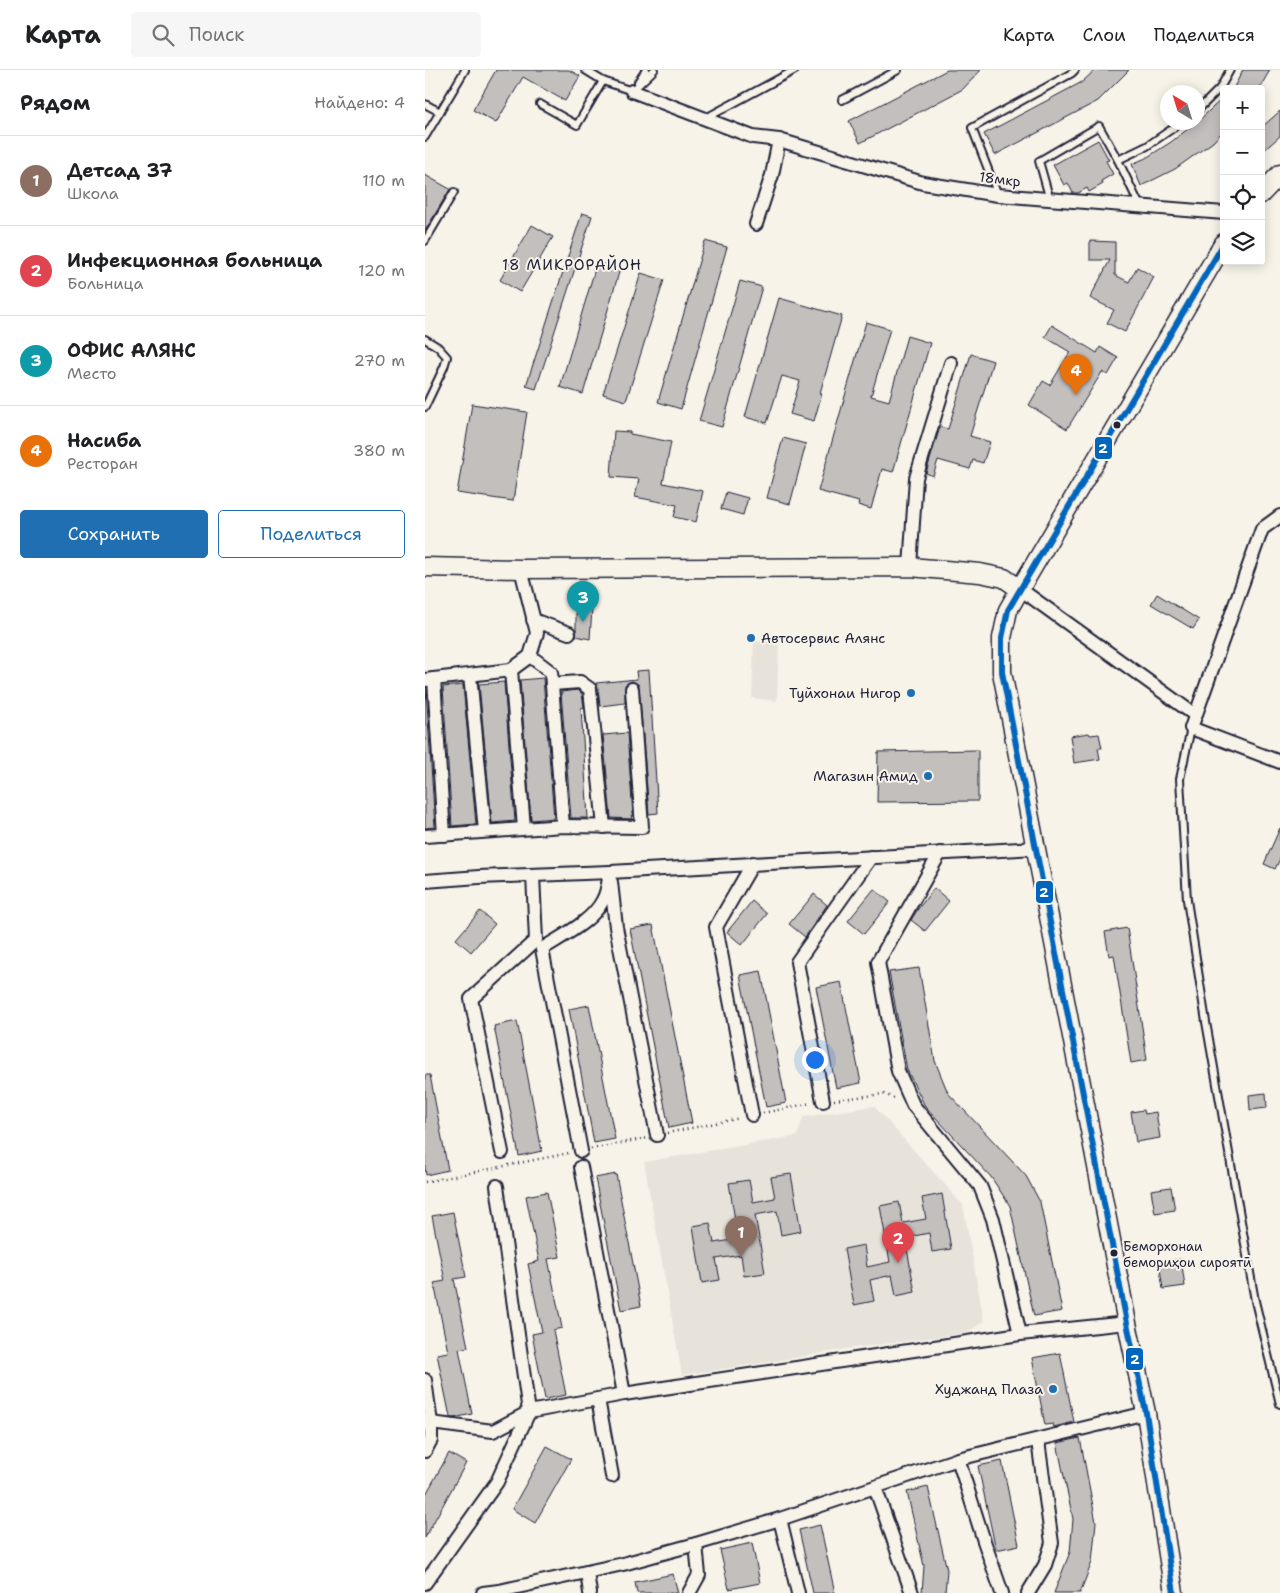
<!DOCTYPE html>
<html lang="ru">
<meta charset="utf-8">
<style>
body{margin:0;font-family:"Shantell Sans",sans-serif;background:#f6f6f6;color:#202124}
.controls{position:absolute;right:15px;top:15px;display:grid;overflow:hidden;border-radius:5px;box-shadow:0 2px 12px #0003}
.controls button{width:45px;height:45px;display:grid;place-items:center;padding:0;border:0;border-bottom:1px solid #e0e0e0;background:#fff;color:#202124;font:25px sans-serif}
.compass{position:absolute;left:735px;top:15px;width:45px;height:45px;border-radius:50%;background:#fff;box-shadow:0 2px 12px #0003;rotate:322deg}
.you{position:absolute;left:389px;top:989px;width:18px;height:18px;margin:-12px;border:4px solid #fff;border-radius:50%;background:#1a73e8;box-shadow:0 0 0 8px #1a73e833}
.badge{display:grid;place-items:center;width:32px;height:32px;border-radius:50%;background:#1f6fb2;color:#fff;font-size:16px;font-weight:700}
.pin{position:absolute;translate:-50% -41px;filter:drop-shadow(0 1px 2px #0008)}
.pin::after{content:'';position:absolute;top:26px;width:18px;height:15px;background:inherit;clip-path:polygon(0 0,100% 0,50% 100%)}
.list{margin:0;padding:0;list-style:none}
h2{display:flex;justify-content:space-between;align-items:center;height:65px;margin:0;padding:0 20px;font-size:21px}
h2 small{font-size:16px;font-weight:400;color:#757577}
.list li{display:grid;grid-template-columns:32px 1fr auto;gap:15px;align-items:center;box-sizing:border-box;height:90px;padding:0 20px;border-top:1px solid #e0e0e0}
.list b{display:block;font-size:19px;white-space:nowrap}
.list p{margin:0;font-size:16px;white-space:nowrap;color:#757577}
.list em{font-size:16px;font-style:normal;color:#757577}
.actions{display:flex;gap:10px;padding:15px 20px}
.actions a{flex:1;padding:11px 0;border:1px solid #1f6fb2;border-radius:5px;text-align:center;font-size:18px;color:#1f6fb2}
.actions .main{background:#1f6fb2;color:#fff}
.icon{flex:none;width:28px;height:28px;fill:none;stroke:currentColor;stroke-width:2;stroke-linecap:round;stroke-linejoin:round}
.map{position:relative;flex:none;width:855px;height:1523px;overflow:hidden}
header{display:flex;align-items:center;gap:30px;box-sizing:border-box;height:70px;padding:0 25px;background:#fff;border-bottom:1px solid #e0e0e0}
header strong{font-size:24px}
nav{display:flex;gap:28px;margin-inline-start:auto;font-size:18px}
.search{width:350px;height:45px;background:#f6f6f6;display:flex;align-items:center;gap:12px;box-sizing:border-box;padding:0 18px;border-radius:5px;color:#757577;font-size:19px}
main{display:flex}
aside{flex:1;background:#fff}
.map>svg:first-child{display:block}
.built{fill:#e7e3db}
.building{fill:#c2bfbd;stroke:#22223b}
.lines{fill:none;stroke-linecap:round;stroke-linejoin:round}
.lane-casing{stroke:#22223b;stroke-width:10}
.street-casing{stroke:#22223b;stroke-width:16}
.secondary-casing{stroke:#22223b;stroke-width:21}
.path{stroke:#22223b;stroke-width:2.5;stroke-dasharray:1 4;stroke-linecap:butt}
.lane{stroke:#f7f3e8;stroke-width:6}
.street{stroke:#f7f3e8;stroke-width:12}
.secondary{stroke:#f7f3e8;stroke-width:18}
.bus-1-casing{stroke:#f7f3e8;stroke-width:10}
.bus-1{stroke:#0065bd;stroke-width:6}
.bus-dot{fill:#22223b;stroke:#f7f3e8;stroke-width:2}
.poi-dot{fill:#1f6fb2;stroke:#f7f3e8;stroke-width:2}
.labels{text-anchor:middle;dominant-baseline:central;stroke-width:4;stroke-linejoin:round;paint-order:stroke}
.bus-label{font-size:13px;fill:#22223b;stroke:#f7f3e8;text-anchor:start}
.street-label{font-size:14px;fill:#22223b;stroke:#f7f3e8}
.poi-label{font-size:14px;fill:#22223b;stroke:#f7f3e8;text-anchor:end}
.neighbourhood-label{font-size:15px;letter-spacing:1px;fill:#22223b;stroke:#f7f3e8}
.line-badge{stroke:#f7f3e8;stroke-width:2}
.badge-label{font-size:14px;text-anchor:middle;font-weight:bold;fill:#fff}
</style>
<header>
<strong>Карта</strong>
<div class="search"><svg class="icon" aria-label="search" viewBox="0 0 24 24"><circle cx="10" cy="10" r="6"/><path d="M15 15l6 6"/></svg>Поиск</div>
<nav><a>Карта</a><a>Слои</a><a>Поделиться</a></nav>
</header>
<main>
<aside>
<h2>Рядом<small>Найдено: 4</small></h2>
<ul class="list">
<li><span class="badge" style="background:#8d6e63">1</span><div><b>Детсад 37</b><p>Школа</p></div><em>110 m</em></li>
<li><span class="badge" style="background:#e0444e">2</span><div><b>Инфекционная больница</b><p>Больница</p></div><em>120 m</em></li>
<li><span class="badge" style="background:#0f9aa8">3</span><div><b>ОФИС АЛЯНС</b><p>Место</p></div><em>270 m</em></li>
<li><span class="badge" style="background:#e8710a">4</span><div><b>Насиба</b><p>Ресторан</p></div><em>380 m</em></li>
</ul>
<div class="actions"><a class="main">Сохранить</a><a>Поделиться</a></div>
</aside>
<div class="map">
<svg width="855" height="1523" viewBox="0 0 855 1523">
<rect width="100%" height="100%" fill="#f7f3e8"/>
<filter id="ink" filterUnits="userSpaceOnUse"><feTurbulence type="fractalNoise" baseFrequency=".02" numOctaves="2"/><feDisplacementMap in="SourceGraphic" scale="10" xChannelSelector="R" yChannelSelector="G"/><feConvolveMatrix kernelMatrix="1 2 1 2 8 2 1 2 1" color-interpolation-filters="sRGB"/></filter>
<g filter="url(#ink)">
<g class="built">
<path d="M329 571 354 572 352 631 327 628Z"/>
<path d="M449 1036 538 1135 559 1251 542 1263 422 1279 339 1293 257 1305 219 1092 372 1066 378 1047Z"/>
</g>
<g class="building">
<path d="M71 0H144L155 6 140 31 98 7 71 53 48 40Z"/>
<path d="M522 0H556L538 19 435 73 424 51Z"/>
<path d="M670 0H704L673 31 570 85 559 64 657 12Z"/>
<path d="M818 0H845L834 19H808Z"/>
<path d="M799 27V60L788 72 750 99 716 116 707 94 721 88 746 72 772 52Z"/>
<path d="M855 41V66L836 83V58Z"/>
<path d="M673 70 684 90 681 91 688 104 676 111 678 114 664 122 662 118 653 123H648L643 113 639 115 628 95Z"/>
<path d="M0 105 25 119 0 161Z"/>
<path d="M157 143 167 146 111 319 101 316Z"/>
<path d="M107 155 128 167 95 222 75 210Z"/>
<path d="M280 171 302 177 256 339 233 332Z"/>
<path d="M665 171 690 172V205L704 212 712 197 729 207 700 262 682 253 689 240 665 228 685 190H665Z"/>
<path d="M172 192 195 199 158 324 135 317Z"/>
<path d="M216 203 239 210 201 331 178 324Z"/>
<path d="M315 211 337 217 297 357 274 351Z"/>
<path d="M354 228 417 246 395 323H397L389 351 365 344 375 311 357 306 342 353 320 347Z"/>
<path d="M441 252 465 259 446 326 464 331 482 266 505 273 468 402 457 399 446 439 433 435 434 432 393 421Z"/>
<path d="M627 255 672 283 675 277 693 288 683 305 677 302 642 359 604 335 618 311 625 315 645 282 620 267Z"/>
<path d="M546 284 568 291 545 366 565 372 558 393 548 390 545 399 513 390 508 406 501 403 515 357 523 359Z"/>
<path d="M47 334 102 342 88 431 32 423Z"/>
<path d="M189 361 205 362V364L246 372 238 413 278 421 271 452 249 447 252 435 210 427 214 409 186 407Z"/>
<path d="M358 368 381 374 365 434 342 428Z"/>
<path d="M301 422 323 428 318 445 296 439Z"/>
<path d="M732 524 774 550 768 559 726 534Z"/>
<path d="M151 537 167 538 165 569 151 566Z"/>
<path d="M224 600 233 743 224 744 214 615 207 611 200 615V633L175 636 173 618 171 613 212 609 211 601Z"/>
<path d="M118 608 129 748 106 750 95 610Z"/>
<path d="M79 612 90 751 67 753 54 614Z"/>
<path d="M38 615 51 754 27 756 18 617Z"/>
<path d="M0 618H1L10 757 0 758Z"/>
<path d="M153 620 157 624 159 637 156 638 163 748H146L136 622Z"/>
<path d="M202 663 208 745H206L207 749 186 748 178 665Z"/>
<path d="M664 663 665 665 674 664 677 678H673L675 689 649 693 645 666Z"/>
<path d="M553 680V731L452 732 453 682Z"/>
<path d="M855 758V789L850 799 839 794Z"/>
<path d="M509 818 524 831 500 861 486 850 493 839Z"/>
<path d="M449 819 465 832 439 864 423 851Z"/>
<path d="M389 824 402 835 380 867 364 854Z"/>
<path d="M327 831 342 844 317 875 302 862Z"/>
<path d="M55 841 70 854 46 882 31 869Z"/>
<path d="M228 855 267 1053 244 1058 205 859Z"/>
<path d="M702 858 722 990 706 993 689 885 684 886 680 862Z"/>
<path d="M494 898 510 991 523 1023 601 1106 615 1132 637 1241 609 1246 585 1136 566 1107 500 1036 482 1000 464 902Z"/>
<path d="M336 901 361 1033 341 1037 315 905Z"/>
<path d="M416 912 436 1013 411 1018 391 917Z"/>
<path d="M164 935 190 1069 169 1073 144 939Z"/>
<path d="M92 951 117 1081 94 1086 69 956Z"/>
<path d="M0 1005H5L23 1100 1 1105 0 1097Z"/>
<path d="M841 1023 842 1038 825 1040 824 1025Z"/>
<path d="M719 1040 720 1044 731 1042 735 1068 711 1072 706 1042Z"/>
<path d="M191 1104 216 1236 196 1240 170 1108Z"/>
<path d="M366 1104 376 1161 356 1165 352 1141 330 1145 340 1203 319 1206 316 1185 291 1189 295 1210 277 1213 268 1156 285 1153 289 1173 313 1169 304 1113 324 1110 328 1132 350 1128 346 1107Z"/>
<path d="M746 1117 750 1140 730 1143 726 1120Z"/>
<path d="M122 1122 135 1187 123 1189 137 1258 128 1260 141 1325 120 1329 107 1264 117 1262 103 1194 114 1191 101 1126Z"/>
<path d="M517 1124 526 1179 507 1182 504 1163 480 1168 490 1222 471 1226 467 1205 445 1210 449 1231 429 1235 419 1179 439 1175 442 1197 465 1192 455 1136 474 1132 478 1153 501 1149 497 1128Z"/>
<path d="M28 1142 41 1207 29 1209 43 1277 34 1279 47 1344 29 1348 25 1347 12 1284 23 1282 9 1213 20 1211 7 1146Z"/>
<path d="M756 1189 760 1216 738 1219 734 1192Z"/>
<path d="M635 1283 649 1352 629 1357 628 1354 620 1355 607 1288Z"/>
<path d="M655 1368 671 1452 667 1492 655 1523H629L645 1482 648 1449 632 1373Z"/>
<path d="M122 1376 146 1389 110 1453 87 1439Z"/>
<path d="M24 1383 41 1393 0 1468V1426Z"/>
<path d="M577 1391 594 1475 571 1480 553 1396Z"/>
<path d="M503 1417 522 1500 520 1523H497L499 1496 482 1422Z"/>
<path d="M395 1455 410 1523H388L374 1460Z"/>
<path d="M327 1473 335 1513 304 1519 295 1480Z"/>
<path d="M248 1504 253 1523H212L210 1512Z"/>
</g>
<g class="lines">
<g class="lane-casing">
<g id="lane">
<path d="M178 11 207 21"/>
<path d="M213 12 221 0"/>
<path d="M207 21 229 0"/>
<path d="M417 30 473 0"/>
<path d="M0 34 15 42"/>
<path d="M115 34 152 55 178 11 160 0"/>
<path d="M772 41 795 18 805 0"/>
<path d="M281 48 370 0"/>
<path d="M0 67 40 0"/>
<path d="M573 125 547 58 647 3 650 0"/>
<path d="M625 130 614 91 674 56 693 90"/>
<path d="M715 136 693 90 722 76 757 52"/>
<path d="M0 171 29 122"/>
<path d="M0 269 13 277 22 287 19 297 0 337"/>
<path d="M766 658 755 709 762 830 781 952 830 1231 855 1334"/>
</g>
</g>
<g class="street-casing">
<g id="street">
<path d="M207 21 328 67 354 70 498 113 573 125 799 143"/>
<path d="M331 154 347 105 354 70"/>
<path d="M855 446 837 459 766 658 855 692"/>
<path d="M485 497 491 408 526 293"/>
<path d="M96 499 112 563 105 586 86 600 99 758"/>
<path d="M595 519 770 645"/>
<path d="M108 550 144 563"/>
<path d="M105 586 126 602 138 756"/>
<path d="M45 605 60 761"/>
<path d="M9 609 19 765"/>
<path d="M0 610 86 600"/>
<path d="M127 614 155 612 165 619 179 757"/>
<path d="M0 766 138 756 217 757 207 619"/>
<path d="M515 783 453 892 473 1001 488 1035 555 1116 568 1149 595 1264"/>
<path d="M0 811 54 807 185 802 611 778"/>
<path d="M186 812 191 857 232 1065"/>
<path d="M398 1031 372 892 446 787"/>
<path d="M327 1045 291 857 328 793"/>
<path d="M156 1081 117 879C137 866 167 852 178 830 183 821 183 812 185 802"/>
<path d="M77 1082 46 929 111 870 108 805"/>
<path d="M156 1097 199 1324"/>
<path d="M0 1310 6 1353V1370L0 1381"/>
<path d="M173 1329 187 1406"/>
<path d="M0 1354 6 1353 68 1361 104 1342 199 1324 595 1264 702 1253"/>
<path d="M533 1389 559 1471 577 1523"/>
<path d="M450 1417 487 1523"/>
<path d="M355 1449 373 1523"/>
<path d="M162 1502 165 1523"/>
<path d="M0 1513 72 1412 104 1342 72 1116"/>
<path d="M58 1523 74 1521 198 1494 271 1474 355 1449 533 1389 721 1343"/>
<path d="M264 1523 274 1505 271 1474"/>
<path d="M603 1523 620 1495 627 1473 613 1371"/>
</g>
</g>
<g class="secondary-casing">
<g id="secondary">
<path d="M836 124 855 104"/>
<path d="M0 497 96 499 485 497 555 503 579 508 595 519"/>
<path d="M749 1523 721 1343 702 1253 577 602V568L583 540 595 519 799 173"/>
</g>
</g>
<g class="path">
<path d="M409 1030 458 1024 472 1029"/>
<path d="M338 1043 386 1033"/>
<path d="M242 1063 315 1048"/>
<path d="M166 1079 222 1068"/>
<path d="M0 1112 144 1083"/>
</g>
<use href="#lane" class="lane"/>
<use href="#street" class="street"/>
<use href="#secondary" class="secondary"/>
<g class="bus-1-casing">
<path id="bus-1" d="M749 1523 721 1343 702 1253 577 602V568L583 540 799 173"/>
</g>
<use href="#bus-1" class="bus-1"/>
</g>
</g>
<g class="bus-dot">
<circle cx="692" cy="355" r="4.5"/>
<circle cx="689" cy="1183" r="4.5"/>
</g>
<g class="poi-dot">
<circle cx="326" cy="568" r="5"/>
<circle cx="486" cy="623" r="5"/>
<circle cx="503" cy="706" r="5"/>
<circle cx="628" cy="1319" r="5"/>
</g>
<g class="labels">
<g class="bus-label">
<text x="698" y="1176">Беморхонаи<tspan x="698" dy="16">бемориҳои сироятӣ</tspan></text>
</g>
<g class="street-label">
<text transform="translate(575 109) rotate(7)">18мкр</text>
</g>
<g class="poi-label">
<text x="336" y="568" text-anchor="start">Автосервис Алянс</text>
<text x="476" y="623">Туйхонаи Нигор</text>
<text x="493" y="706">Магазин Амид</text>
<text x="618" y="1319">Худжанд Плаза</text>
</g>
<g class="neighbourhood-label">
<text x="147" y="195">18 МИКРОРАЙОН</text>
</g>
</g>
<g class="line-badge">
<rect x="669" y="366" width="19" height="24" rx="5" fill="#0065bd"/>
<rect x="610" y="810" width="19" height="24" rx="5" fill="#0065bd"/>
<rect x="700" y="1277" width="19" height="24" rx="5" fill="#0065bd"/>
</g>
<g class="badge-label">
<text x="678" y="383">2</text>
<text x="619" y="827">2</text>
<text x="710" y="1294">2</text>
</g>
</svg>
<div class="controls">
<button>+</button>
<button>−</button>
<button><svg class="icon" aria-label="locate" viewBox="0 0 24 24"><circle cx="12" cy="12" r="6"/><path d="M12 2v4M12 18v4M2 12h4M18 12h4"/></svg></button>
<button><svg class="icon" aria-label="layers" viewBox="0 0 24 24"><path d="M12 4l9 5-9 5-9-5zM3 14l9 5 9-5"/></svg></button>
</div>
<svg class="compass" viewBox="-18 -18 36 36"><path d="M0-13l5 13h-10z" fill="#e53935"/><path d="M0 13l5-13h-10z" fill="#757577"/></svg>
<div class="you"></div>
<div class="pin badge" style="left:316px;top:1187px;background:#8d6e63">1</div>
<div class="pin badge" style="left:473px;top:1193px;background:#e0444e">2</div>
<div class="pin badge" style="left:158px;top:552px;background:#0f9aa8">3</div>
<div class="pin badge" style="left:651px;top:325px;background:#e8710a">4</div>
</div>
</main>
